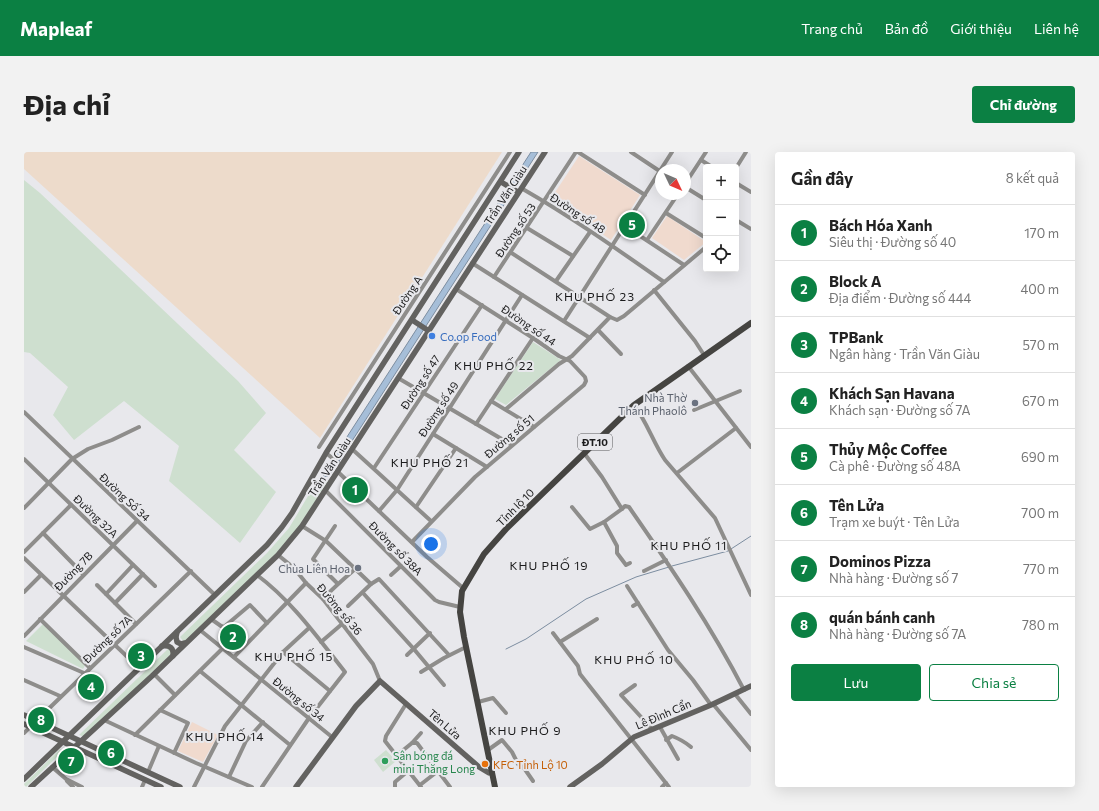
<!DOCTYPE html>
<html lang="vi">
<meta charset="utf-8">
<style>
body{margin:0;font-family:Commissioner,sans-serif;background:#f2f2f2;color:#222}
.controls{position:absolute;right:12px;top:12px;display:grid;overflow:hidden;border-radius:4px;box-shadow:0 4px 16px #0002}
.controls button{width:36px;height:36px;display:grid;place-items:center;padding:0;border:0;border-bottom:1px solid #e0e0e0;background:#fff;color:#222;font:20px sans-serif}
.compass{position:absolute;left:631px;top:12px;width:36px;height:36px;border-radius:50%;background:#fff;box-shadow:0 4px 16px #0002;rotate:134deg}
.you{position:absolute;left:407px;top:392px;width:14px;height:14px;margin:-10px;border:3px solid #fff;border-radius:50%;background:#1a73e8;box-shadow:0 0 0 6px #1a73e833}
.badge{display:grid;place-items:center;width:26px;height:26px;border-radius:50%;background:#0b8043;color:#fff;font-size:13px;font-weight:700}
.pin{position:absolute;translate:-50% -50%;border:2px solid #fff;box-shadow:0 1px 4px #0006}
.list{margin:0;padding:0;list-style:none}
h2{display:flex;justify-content:space-between;align-items:center;height:52px;margin:0;padding:0 16px;font-size:17px}
h2 small{font-size:13px;font-weight:400;color:#767676}
.list li{display:grid;grid-template-columns:26px 1fr auto;gap:12px;align-items:center;box-sizing:border-box;height:56px;padding:0 16px;border-top:1px solid #e0e0e0}
.list b{display:block;font-size:15px;white-space:nowrap}
.list p{margin:0;font-size:13px;white-space:nowrap;color:#767676}
.list em{font-size:13px;font-style:normal;color:#767676}
.actions{display:flex;gap:8px;padding:12px 16px}
.actions a{flex:1;padding:9px 0;border:1px solid #0b8043;border-radius:4px;text-align:center;font-size:14px;color:#0b8043}
.actions .main{background:#0b8043;color:#fff}
.icon{flex:none;width:22px;height:22px;fill:none;stroke:currentColor;stroke-width:2;stroke-linecap:round;stroke-linejoin:round}
.map{position:relative;flex:none;width:727px;height:635px;overflow:hidden;border-radius:4px}
header{display:flex;align-items:center;gap:24px;box-sizing:border-box;height:56px;padding:0 20px;background:#0b8043;color:#fff}
header strong{font-size:19px}
nav{display:flex;gap:22px;margin-inline-start:auto;font-size:14px}
.intro{display:flex;align-items:center;justify-content:space-between;box-sizing:border-box;height:96px;padding:0 24px}
h1{margin:0;font-size:28px}
.button{padding:10px 18px;border-radius:4px;background:#0b8043;color:#fff;font-size:14px;font-weight:700}
main{display:flex;gap:24px;padding:0 24px}
aside{flex:1;background:#fff;border-radius:4px;box-shadow:0 4px 16px #0002}
.map>svg:first-child{display:block}
.industrial{fill:#eddbcb}
.education{fill:#f0dace}
.green{fill:#cedfcf}
.water{fill:#a6bed8;stroke:#7c8da0}
.lines{fill:none;stroke-linecap:round;stroke-linejoin:round}
.stream{stroke:#7c8da0;stroke-width:1}
.street{stroke:#8e8d8b;stroke-width:4}
.secondary{stroke:#636260;stroke-width:5.5}
.primary{stroke:#454441;stroke-width:6}
.shop-dot{fill:#3f7fe0;stroke:#e8e8ec;stroke-width:1.5}
.worship-dot{fill:#6b7280;stroke:#e8e8ec;stroke-width:1.5}
.leisure-dot{fill:#2e9e5b;stroke:#e8e8ec;stroke-width:1.5}
.food-dot{fill:#e8710a;stroke:#e8e8ec;stroke-width:1.5}
.labels{text-anchor:middle;dominant-baseline:central;stroke-width:4;stroke-linejoin:round;paint-order:stroke}
.shield{fill:#e8e8ec;stroke:#58585a;stroke-width:1}
.shield-label{font-size:10px;font-weight:bold;fill:#1b1b1c}
.street-label{font-size:11px;fill:#1b1b1c;stroke:#e8e8ec}
.shop-label{font-size:11px;fill:#366cbe;stroke:#e8e8ec;text-anchor:start}
.worship-label{font-size:11px;fill:#5b616d;stroke:#e8e8ec;text-anchor:end}
.leisure-label{font-size:11px;fill:#27864d;stroke:#e8e8ec;text-anchor:start}
.food-label{font-size:11px;fill:#c56008;stroke:#e8e8ec;text-anchor:start}
.neighbourhood-label{font-size:12px;letter-spacing:1px;fill:#1b1b1c;stroke:#e8e8ec}
</style>
<header>
<strong>Mapleaf</strong>
<nav><a>Trang chủ</a><a>Bản đồ</a><a>Giới thiệu</a><a>Liên hệ</a></nav>
</header>
<div class="intro"><h1>Địa chỉ</h1><a class="button">Chỉ đường</a></div>
<main>
<div class="map">
<svg width="727" height="635" viewBox="0 0 727 635">
<rect width="100%" height="100%" fill="#e8e8ec"/>
<path class="industrial" d="M0 0H478L296 286 0 17Z"/>
<g class="education">
<path d="M555 4 616 43 587 88 526 48Z"/>
<path d="M643 64 682 90 660 108 628 86Z"/>
<path d="M168 570 194 583 179 610 154 599Z"/>
</g>
<g class="green">
<path d="M0 28 16 41 214 229 242 261 210 298 252 340 216 391 145 329 155 294 100 249 50 288 29 263 44 235 6 201 0 200Z"/>
<path d="M509 190 537 208 482 253 471 247Z"/>
<path d="M296 324 304 329 283 362 268 384 251 403 160 490 156 485 243 401 265 376Z"/>
<path d="M19 472 62 512 59 517 2 489Z"/>
<path d="M146 495 150 499 61 585 55 583Z"/>
<path d="M36 597 40 598 2 635H0V632Z"/>
<path d="M362 598 372 609 359 620 350 608Z"/>
</g>
<path class="water" d="M507 0H514L308 320 304 324 300 325 299 322Z"/>
<g class="lines">
<g class="stream">
<path d="M707 397 727 384"/>
<path d="M648 414 704 399"/>
<path d="M482 497 502 487 562 447 612 425 645 415"/>
</g>
<g class="street">
<path d="M554 0 621 43"/>
<path d="M607 0 637 20"/>
<path d="M677 8 688 15"/>
<path d="M712 16 722 0"/>
<path d="M712 31 727 40"/>
<path d="M661 32 682 0"/>
<path d="M661 35 682 48"/>
<path d="M497 36C546 64 593 97 640 130"/>
<path d="M642 61 682 86"/>
<path d="M712 68 727 77"/>
<path d="M601 74 660 113"/>
<path d="M503 76 549 104"/>
<path d="M623 88 654 42"/>
<path d="M486 100 586 165 593 168 600 164 682 95"/>
<path d="M448 111 566 186"/>
<path d="M470 125 552 0"/>
<path d="M532 129 566 80"/>
<path d="M630 138 671 189 680 203"/>
<path d="M540 169 648 0"/>
<path d="M574 178 597 202"/>
<path d="M664 214 727 295"/>
<path d="M374 226 488 293"/>
<path d="M467 249 510 275"/>
<path d="M610 253C623 270 629 290 641 308L691 366 727 443"/>
<path d="M482 257 535 212 548 204 586 165"/>
<path d="M670 258 716 239"/>
<path d="M0 260 191 443"/>
<path d="M452 272 509 186"/>
<path d="M409 282 463 315"/>
<path d="M295 295 486 0"/>
<path d="M328 297 407 369"/>
<path d="M302 301 317 313"/>
<path d="M560 301 578 325 598 357 601 354 605 355C646 414 687 474 720 538"/>
<path d="M0 307 131 434"/>
<path d="M350 316 458 153"/>
<path d="M313 319 403 405 439 436"/>
<path d="M653 321 712 276"/>
<path d="M301 338 411 448 415 450 436 455"/>
<path d="M392 355 432 296"/>
<path d="M548 355 566 377 580 370 598 357"/>
<path d="M0 356 48 307 64 297 88 288 115 275"/>
<path d="M355 359 373 338 498 143"/>
<path d="M580 370 593 394V401L602 413 606 411"/>
<path d="M278 374 302 389 347 432"/>
<path d="M311 374 289 407 313 431"/>
<path d="M19 381 59 422"/>
<path d="M388 390 451 325 560 233 562 229 561 225 546 209 535 204 509 186 432 137"/>
<path d="M0 400 47 353"/>
<path d="M254 403 270 416 282 431 299 447 349 512 356 529"/>
<path d="M0 406 115 516"/>
<path d="M620 419 642 408"/>
<path d="M233 423C268 449 294 486 321 520L285 566 238 635"/>
<path d="M367 423 377 414"/>
<path d="M73 433 112 472"/>
<path d="M603 434 644 498 669 528 687 553"/>
<path d="M0 440 17 423"/>
<path d="M339 441 389 496 420 533"/>
<path d="M82 442 109 413"/>
<path d="M299 447C309 436 320 427 331 417"/>
<path d="M91 451 119 422"/>
<path d="M324 454 347 432 355 427 425 503"/>
<path d="M609 454 614 451"/>
<path d="M16 467 66 516"/>
<path d="M187 467 197 474 200 475 226 453 243 471"/>
<path d="M176 478 308 585"/>
<path d="M529 481 554 514 556 522 645 635"/>
<path d="M0 484 113 369"/>
<path d="M297 490 318 472"/>
<path d="M536 490 573 467"/>
<path d="M0 495 60 521"/>
<path d="M259 500 306 539"/>
<path d="M383 503 406 481"/>
<path d="M210 505 282 431"/>
<path d="M176 519 266 593"/>
<path d="M397 520 420 506 442 495"/>
<path d="M130 522 151 543"/>
<path d="M0 528 36 544"/>
<path d="M611 533 597 543 628 577"/>
<path d="M711 542 727 562"/>
<path d="M454 550 469 546 482 561"/>
<path d="M382 552 362 584 361 589 397 635"/>
<path d="M689 552 727 598"/>
<path d="M136 558 164 571 150 601"/>
<path d="M80 568 172 611 228 635"/>
<path d="M12 569 167 419"/>
<path d="M636 575 654 607"/>
<path d="M0 581 6 575"/>
<path d="M111 583 199 496"/>
<path d="M642 588 648 584C656 587 661 590 667 595"/>
<path d="M388 591 397 581"/>
<path d="M464 598 478 588 488 600 494 612 500 616 509 629"/>
<path d="M372 604 388 591H393L426 635"/>
<path d="M28 615 42 627 58 635"/>
<path d="M124 620 135 594"/>
<path d="M205 625 222 589 239 570"/>
<path d="M43 629 49 635"/>
<path d="M396 633 414 619"/>
<path d="M118 635 121 628"/>
<path d="M170 635 201 574 259 500 285 476"/>
<path d="M371 635V630L384 619"/>
<path d="M638 635 642 631"/>
</g>
<g class="secondary">
<path d="M477 30 494 40"/>
<path d="M388 168 405 179"/>
<path d="M153 480 152 485 153 490 157 492 161 491"/>
<path d="M138 494C146 493 150 496 149 504"/>
<path d="M0 563 156 635"/>
<path d="M0 572 137 635"/>
<path d="M0 627 243 393 258 375 268 361 302 301 495 0"/>
<path d="M7 635 128 524 233 423 254 403 278 374 521 0"/>
<path d="M272 635 332 554 356 529 455 615 465 621 468 620"/>
<path d="M546 635 578 612 610 585 687 553 727 534"/>
</g>
<path class="primary" d="M471 635 440 485 436 460 438 439 460 402 483 376 610 253 727 171"/>
</g>
<circle class="shop-dot" cx="408" cy="184" r="4"/>
<g class="worship-dot">
<circle cx="671" cy="251" r="4"/>
<circle cx="334" cy="416" r="4"/>
</g>
<circle class="leisure-dot" cx="361" cy="609" r="4"/>
<circle class="food-dot" cx="461" cy="612" r="4"/>
<g class="labels">
<rect class="shield" x="554" y="282" width="34" height="16" rx="3"/>
<g class="shield-label">
<text x="571" y="290">ĐT.10</text>
</g>
<g class="street-label">
<text transform="translate(481 43) rotate(-57)">Trần Văn Giàu</text>
<text transform="translate(554 61) rotate(33)">Đường số 48</text>
<text transform="translate(491 78) rotate(-56)">Đường số 53</text>
<text transform="translate(383 143) rotate(-56)">Đường A</text>
<text transform="translate(505 173) rotate(34)">Đường số 44</text>
<text transform="translate(396 230) rotate(-57)">Đường số 47</text>
<text transform="translate(414 257) rotate(-57)">Đường số 49</text>
<text transform="translate(485 284) rotate(-40)">Đường số 51</text>
<text transform="translate(305 315) rotate(-57)">Trần Văn Giàu</text>
<text transform="translate(101 345) rotate(43)">Đường Số 34</text>
<text transform="translate(491 355) rotate(-45)">Tỉnh lộ 10</text>
<text transform="translate(72 364) rotate(44)">Đường 32A</text>
<text transform="translate(372 396) rotate(45)">Đường số 38A</text>
<text transform="translate(49 419) rotate(-46)">Đường 7B</text>
<text transform="translate(316 457) rotate(50)">Đường số 36</text>
<text transform="translate(83 487) rotate(-44)">Đường số 7A</text>
<text transform="translate(275 547) rotate(39)">Đường số 34</text>
<text transform="translate(639 562) rotate(-23)">Lê Đình Cẩn</text>
<text transform="translate(421 572) rotate(41)">Tên Lửa</text>
</g>
<g class="shop-label">
<text x="416" y="184">Co.op Food</text>
</g>
<g class="worship-label">
<text x="663" y="245">Nhà Thờ<tspan x="663" dy="13">Thánh Phaolô</tspan></text>
<text x="326" y="416">Chùa Liên Hoa</text>
</g>
<g class="leisure-label">
<text x="369" y="603">Sân bóng đá<tspan x="369" dy="13">mini Thăng Long</tspan></text>
</g>
<g class="food-label">
<text x="469" y="612">KFC Tỉnh Lộ 10</text>
</g>
<g class="neighbourhood-label">
<text x="571" y="144">KHU PHỐ 23</text>
<text x="470" y="213">KHU PHỐ 22</text>
<text x="406" y="310">KHU PHỐ 21</text>
<text x="665" y="393">KHU PHỐ 11</text>
<text x="525" y="413">KHU PHỐ 19</text>
<text x="270" y="504">KHU PHỐ 15</text>
<text x="610" y="507">KHU PHỐ 10</text>
<text x="501" y="578">KHU PHỐ 9</text>
<text x="201" y="584">KHU PHỐ 14</text>
</g>
</g>
</svg>
<div class="controls">
<button>+</button>
<button>−</button>
<button><svg class="icon" aria-label="locate" viewBox="0 0 24 24"><circle cx="12" cy="12" r="6"/><path d="M12 2v4M12 18v4M2 12h4M18 12h4"/></svg></button>
</div>
<svg class="compass" viewBox="-18 -18 36 36"><path d="M0-13l5 13h-10z" fill="#e53935"/><path d="M0 13l5-13h-10z" fill="#767676"/></svg>
<div class="you"></div>
<div class="pin badge" style="left:331px;top:338px">1</div>
<div class="pin badge" style="left:209px;top:485px">2</div>
<div class="pin badge" style="left:117px;top:504px">3</div>
<div class="pin badge" style="left:67px;top:535px">4</div>
<div class="pin badge" style="left:608px;top:73px">5</div>
<div class="pin badge" style="left:87px;top:601px">6</div>
<div class="pin badge" style="left:47px;top:609px">7</div>
<div class="pin badge" style="left:17px;top:568px">8</div>
</div>
<aside>
<h2>Gần đây<small>8 kết quả</small></h2>
<ul class="list">
<li><span class="badge">1</span><div><b>Bách Hóa Xanh</b><p>Siêu thị · Đường số 40</p></div><em>170 m</em></li>
<li><span class="badge">2</span><div><b>Block A</b><p>Địa điểm · Đường số 444</p></div><em>400 m</em></li>
<li><span class="badge">3</span><div><b>TPBank</b><p>Ngân hàng · Trần Văn Giàu</p></div><em>570 m</em></li>
<li><span class="badge">4</span><div><b>Khách Sạn Havana</b><p>Khách sạn · Đường số 7A</p></div><em>670 m</em></li>
<li><span class="badge">5</span><div><b>Thủy Mộc Coffee</b><p>Cà phê · Đường số 48A</p></div><em>690 m</em></li>
<li><span class="badge">6</span><div><b>Tên Lửa</b><p>Trạm xe buýt · Tên Lửa</p></div><em>700 m</em></li>
<li><span class="badge">7</span><div><b>Dominos Pizza</b><p>Nhà hàng · Đường số 7</p></div><em>770 m</em></li>
<li><span class="badge">8</span><div><b>quán bánh canh</b><p>Nhà hàng · Đường số 7A</p></div><em>780 m</em></li>
</ul>
<div class="actions"><a class="main">Lưu</a><a>Chia sẻ</a></div>
</aside>
</main>
